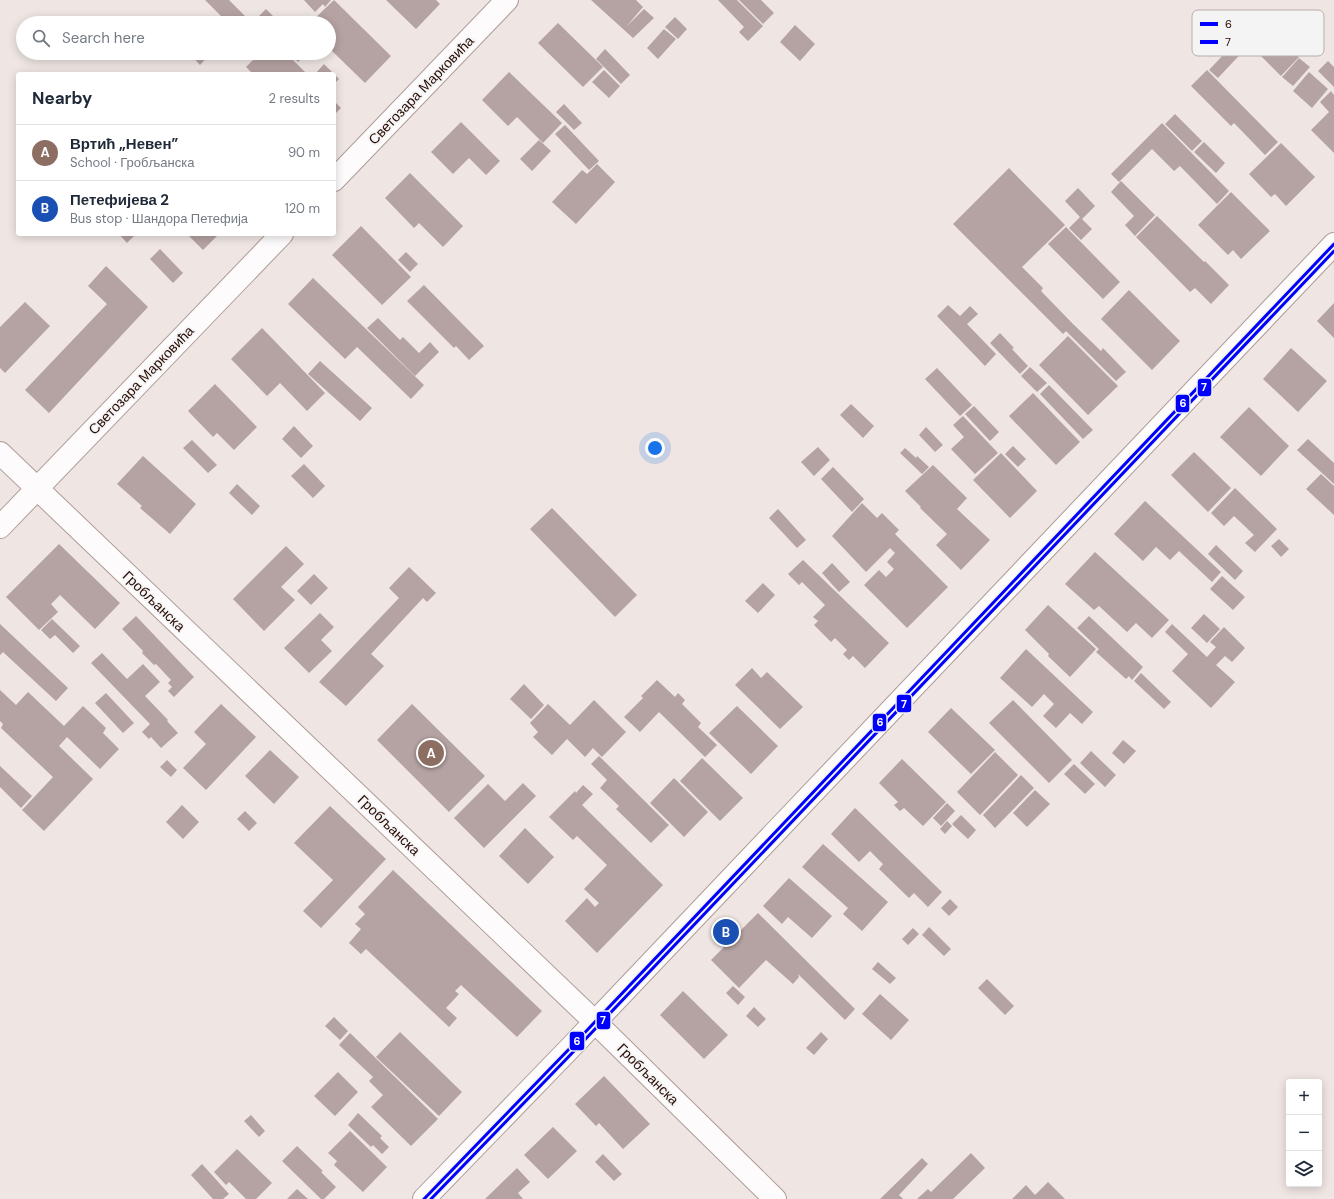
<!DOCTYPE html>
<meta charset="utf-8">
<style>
body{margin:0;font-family:"DM Sans",sans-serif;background:#f2f2f3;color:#1f2937}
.controls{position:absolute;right:12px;bottom:12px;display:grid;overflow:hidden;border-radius:4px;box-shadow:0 2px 10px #0003}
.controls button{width:36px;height:36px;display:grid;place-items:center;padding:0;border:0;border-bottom:1px solid #e0e1e3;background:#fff;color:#1f2937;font:20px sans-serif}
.you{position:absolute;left:655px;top:448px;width:14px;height:14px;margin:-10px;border:3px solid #fff;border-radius:50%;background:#1a73e8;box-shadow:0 0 0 6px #1a73e833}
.badge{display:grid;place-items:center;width:26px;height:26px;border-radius:50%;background:#6d5751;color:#fff;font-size:13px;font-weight:700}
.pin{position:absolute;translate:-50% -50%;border:2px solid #fff;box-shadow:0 1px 4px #0006}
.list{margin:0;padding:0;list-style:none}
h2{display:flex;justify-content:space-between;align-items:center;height:52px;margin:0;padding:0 16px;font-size:17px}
h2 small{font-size:13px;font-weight:400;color:#747a83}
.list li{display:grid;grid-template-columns:26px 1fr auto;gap:12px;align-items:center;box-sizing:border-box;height:56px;padding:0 16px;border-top:1px solid #e0e1e3}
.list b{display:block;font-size:15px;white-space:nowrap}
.list p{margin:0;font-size:13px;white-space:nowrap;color:#747a83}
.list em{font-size:13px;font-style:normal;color:#747a83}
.icon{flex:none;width:22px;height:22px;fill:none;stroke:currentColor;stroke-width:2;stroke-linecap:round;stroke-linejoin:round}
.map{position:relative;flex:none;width:1334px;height:1199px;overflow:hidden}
.search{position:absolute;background:#fff;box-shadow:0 2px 10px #0003;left:16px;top:16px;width:320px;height:44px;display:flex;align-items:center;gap:10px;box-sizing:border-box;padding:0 14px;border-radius:22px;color:#747a83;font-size:15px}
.panel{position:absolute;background:#fff;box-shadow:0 2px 10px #0003;left:16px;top:72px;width:320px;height:164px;border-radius:4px}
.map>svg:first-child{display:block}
.building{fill:#b5a2a2}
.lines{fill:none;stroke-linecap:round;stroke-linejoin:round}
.minor-casing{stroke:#ae9c97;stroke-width:24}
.minor{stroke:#fdfbfb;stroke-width:22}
.bus-1-casing{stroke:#f4f4f4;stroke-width:6}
.bus-2-casing{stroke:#f4f4f4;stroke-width:6}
.bus-1{stroke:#00f;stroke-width:3}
.bus-2{stroke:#00f;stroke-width:3}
.labels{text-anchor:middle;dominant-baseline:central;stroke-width:3.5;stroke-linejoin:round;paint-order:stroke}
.street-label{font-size:14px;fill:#270a03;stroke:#f4f4f4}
.key{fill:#f4f4f4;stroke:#b6aeac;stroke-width:1}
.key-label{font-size:11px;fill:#270a03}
.line-badge{stroke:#f4f4f4;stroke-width:1.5}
.badge-label{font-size:11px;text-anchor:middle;font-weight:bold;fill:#fff}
</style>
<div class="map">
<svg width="1334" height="1199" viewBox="0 0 1334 1199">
<rect width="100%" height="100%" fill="#efe6e3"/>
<g class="building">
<path d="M205 0H229L252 23H228Z"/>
<path d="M304 0H331L325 7 323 4 315 12Z"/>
<path d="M334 0 391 56 365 83 329 48V23H313L312 21Z"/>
<path d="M386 0H436L440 4 416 29Z"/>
<path d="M591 0H636L643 7 626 27 644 9 654 18 633 38Z"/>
<path d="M718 0H737L763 26 748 41 739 32 744 27Z"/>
<path d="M739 0H761L774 13 763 24Z"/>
<path d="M266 9 280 23H262L257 18Z"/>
<path d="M675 17 687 29 678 39 665 27Z"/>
<path d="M1260 18 1299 57 1281 76 1253 48 1255 46 1244 34Z"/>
<path d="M558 23 603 67 583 87 538 43Z"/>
<path d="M795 25 815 44 800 61 780 42Z"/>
<path d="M664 29 676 39 658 59 647 48Z"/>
<path d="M1241 36 1250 44 1218 78 1209 70Z"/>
<path d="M605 49 630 75 621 84 596 59Z"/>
<path d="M189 53H207L209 55 200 65Z"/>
<path d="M260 53H286L307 74H253L246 67Z"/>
<path d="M289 53H307L298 62Z"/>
<path d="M1299 58 1310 67 1293 86 1282 77Z"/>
<path d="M1328 61 1334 67V87L1318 71Z"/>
<path d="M324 64 339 79 334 84V74H315Z"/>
<path d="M604 70 620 86 609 98 592 82Z"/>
<path d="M1207 70 1278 142 1265 155 1234 123 1231 126 1191 86Z"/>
<path d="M509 72 562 123 543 143 517 117 508 126 482 100Z"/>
<path d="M1309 72 1328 89 1312 108 1293 91Z"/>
<path d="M1331 91 1334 95V153L1311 130 1329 112 1320 102Z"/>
<path d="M334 101 341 108 334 115Z"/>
<path d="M564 104 582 123 574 130 556 112Z"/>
<path d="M1175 114 1202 141 1192 151 1165 124Z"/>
<path d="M461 122 500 161 486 175 469 158 453 174 431 152Z"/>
<path d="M1162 123 1229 191 1217 204 1180 166 1174 171 1152 149 1119 182 1111 174Z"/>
<path d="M565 125 599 161 589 170 555 134Z"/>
<path d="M539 140 551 151 532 171 520 159Z"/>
<path d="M1204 142 1225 163 1216 173 1194 152Z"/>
<path d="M1281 143 1315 177 1286 206 1275 194 1271 197 1249 174Z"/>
<path d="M597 164 615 182 576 224 552 202 582 170 587 174Z"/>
<path d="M1009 168 1065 225 1022 267 1043 288 1041 291 1073 324 1101 351 1103 348 1126 372 1116 381 1066 331 1063 334 953 224Z"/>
<path d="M410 173 463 226 443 247 419 223 414 228 385 198Z"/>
<path d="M1121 181 1155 215 1135 236 1125 225 1134 216 1111 192Z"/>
<path d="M1078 188 1095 206 1082 219 1092 229 1081 240 1069 228 1080 217 1065 201Z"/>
<path d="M1231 192 1270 231 1241 259 1233 250 1228 255 1198 225Z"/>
<path d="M1157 216 1204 262 1205 261 1229 285 1211 304 1195 288 1190 292 1136 237Z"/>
<path d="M361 226 411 277 382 305 332 255Z"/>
<path d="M1066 227 1120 282 1103 299 1048 244Z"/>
<path d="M119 234H136L127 243Z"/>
<path d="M187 234H219L203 250Z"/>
<path d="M160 249 183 273 173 283 150 259Z"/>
<path d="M406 252 418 264 410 272 398 260Z"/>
<path d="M106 266 148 307 49 413 25 390 107 304 88 286Z"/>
<path d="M313 278 424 385 411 399 357 347 345 359 288 304Z"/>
<path d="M424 285 484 346 469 360 456 346 454 348 407 301Z"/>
<path d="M1129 290 1180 341 1152 370 1101 319Z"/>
<path d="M25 302 50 326 5 373 0 368V327Z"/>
<path d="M1334 303V338L1317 321Z"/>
<path d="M948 305 960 316 970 306 978 314 967 324 996 354 985 366 937 316Z"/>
<path d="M378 318 400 340 403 337 419 353 430 342 439 352 415 376 367 328Z"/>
<path d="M262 328 325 393 307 411 280 383 267 396 231 359Z"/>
<path d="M1000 333 1014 348 1012 349 1028 366 1020 374 990 343Z"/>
<path d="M1068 336 1118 386 1088 415 1039 365Z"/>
<path d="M1291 348 1327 381 1298 412 1263 379Z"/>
<path d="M320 361 372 408 360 421 308 374Z"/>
<path d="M1030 367 1047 383 1037 392 1021 376Z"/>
<path d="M937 368 972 405 960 416 925 379Z"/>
<path d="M215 384 257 427 234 450 217 433 213 437 188 411Z"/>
<path d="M1049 385 1093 430 1083 439 1040 394Z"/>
<path d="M1033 393 1080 442 1056 465 1009 416Z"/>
<path d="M851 404 874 426 863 438 840 415Z"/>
<path d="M974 406 999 432 990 441 965 414Z"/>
<path d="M1249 407 1289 446 1261 476 1220 437Z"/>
<path d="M963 416 998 453 975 474 951 449 964 437 953 425Z"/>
<path d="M294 426 313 446 301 458 282 439Z"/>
<path d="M926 427 943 445 935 452 919 435Z"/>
<path d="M1308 439 1334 463V484L1297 450Z"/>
<path d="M192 440 217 465 208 473 183 448Z"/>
<path d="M1013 446 1026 459 1018 467 1005 454Z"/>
<path d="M818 447 830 460 814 476 801 462Z"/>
<path d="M905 448 916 458 917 456 929 467 922 474 900 453Z"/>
<path d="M1194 452 1231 488 1208 512 1171 475Z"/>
<path d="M1001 453 1037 491 1010 518 973 480Z"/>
<path d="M143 456 196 504 170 534 140 508 142 506 117 484Z"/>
<path d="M304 464 325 486 313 498 291 476Z"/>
<path d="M933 465 967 498 957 509 990 540 961 570 936 545 947 534 920 508 921 507 905 491Z"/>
<path d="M833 467 864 499 852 512 821 479Z"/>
<path d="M1321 474 1334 486V515L1306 489Z"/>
<path d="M237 484 260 506 252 515 229 493Z"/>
<path d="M1235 488 1277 529 1255 552 1245 543 1254 535 1234 516 1224 526 1211 513Z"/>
<path d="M1145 501 1221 572 1212 582 1179 551 1170 560 1156 547 1143 561 1114 534Z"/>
<path d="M862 503 877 518 882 513 899 530 895 534 948 587 907 628 864 585 879 570 886 577 894 569 887 562 895 553 890 548 866 572 832 536Z"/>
<path d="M552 508 637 595 615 617 530 529Z"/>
<path d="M778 509 806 540 797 548 769 518Z"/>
<path d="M1279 539 1289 549 1281 557 1271 546Z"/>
<path d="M59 544 120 603 95 629 60 595 51 604 58 612 39 630 6 597Z"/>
<path d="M1216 545 1243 571 1235 580 1208 554Z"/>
<path d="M286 546 304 564 281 587 295 600 264 631 233 599Z"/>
<path d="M1095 552 1169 620 1152 638 1136 623 1127 632 1099 606 1094 610 1065 584Z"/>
<path d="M803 560 889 643 865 668 853 656 849 660 843 654 847 650 835 638 831 642 814 625 818 621 813 617 825 605 802 582 799 585 788 574Z"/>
<path d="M832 563 850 582 839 592 822 573Z"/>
<path d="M409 567 436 593 427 602 423 598 371 654 384 666 346 706 319 682 399 598 389 588Z"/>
<path d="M314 574 328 588 311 605 297 591Z"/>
<path d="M1222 576 1245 597 1233 610 1210 589Z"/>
<path d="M763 583 775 595 758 613 745 601Z"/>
<path d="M1048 605 1096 649 1070 677 1048 656 1049 654 1025 630Z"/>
<path d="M320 613 334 627 321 640 332 651 309 673 284 648Z"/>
<path d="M1204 614 1220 629 1207 643 1191 628Z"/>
<path d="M136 616 194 677 174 697 168 691 172 687 168 683 171 680 156 664 154 665 142 653 143 651 122 629Z"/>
<path d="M1089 616 1143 667 1132 680 1129 676 1126 679 1096 652 1099 649 1077 628Z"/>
<path d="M52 619 80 646 73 653 55 635 50 639 41 630Z"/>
<path d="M0 624 68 688 56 701 3 652 0 655Z"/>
<path d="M1172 624 1207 657 1216 647 1210 642 1224 627 1245 648 1232 662 1225 656 1216 665 1235 682 1211 708 1172 671 1188 654 1165 632Z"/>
<path d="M1026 649 1093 712 1082 724 1070 713 1056 728 1043 716 1054 704 1044 694 1032 707 1000 678Z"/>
<path d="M102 653 127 679 143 664 160 682 145 696 168 720 167 721 178 733 161 748 151 737 149 739 142 732 150 724 91 663Z"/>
<path d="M752 668 761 678 767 672 803 707 780 729 735 685Z"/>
<path d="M1141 673 1171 702 1164 709 1134 681Z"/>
<path d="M657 680 675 697 678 693 685 700 682 704 701 723 698 727 717 745 705 757 659 712 640 732 624 717 643 698 641 696Z"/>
<path d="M524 684 544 705 531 719 510 699Z"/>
<path d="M0 690 16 705 28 692 64 726 83 706 106 728 103 733 119 749 100 769 67 737 59 746 93 779 44 831 22 810 53 777 1 728 3 724 0 721Z"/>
<path d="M106 693 134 723 123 733 95 703Z"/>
<path d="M594 700 626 732 602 757 593 748 585 757 567 739 552 755 533 737 538 732 530 723 548 704 570 725Z"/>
<path d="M1013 700 1072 760 1049 783 989 723Z"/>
<path d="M221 704 256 737 206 790 183 768 206 744 194 732Z"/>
<path d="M412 704 485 776 449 812 377 740Z"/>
<path d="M737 706 778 746 751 774 709 733Z"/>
<path d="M951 708 995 750 971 774 928 732Z"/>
<path d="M1123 740 1136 751 1124 764 1112 753Z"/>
<path d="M270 750 299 777 274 804 245 776Z"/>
<path d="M1091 751 1116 775 1105 787 1080 763Z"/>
<path d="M995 752 1018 775 980 815 957 792Z"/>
<path d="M599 756 669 825 651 843 616 809 619 806 600 788 607 780 591 764Z"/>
<path d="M702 758 743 798 720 821 680 781Z"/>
<path d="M902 759 946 802 923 826 904 808 900 811 894 805 898 802 879 783Z"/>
<path d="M167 760 177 770 171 777 160 767Z"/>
<path d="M1074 764 1095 784 1085 794 1064 774Z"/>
<path d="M0 766 32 796 21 808 0 787Z"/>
<path d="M1021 775 1034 788 995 828 983 815Z"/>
<path d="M674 778 708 812 684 837 650 803Z"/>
<path d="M523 783 536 796 484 848 454 818 488 784 505 801Z"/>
<path d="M583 785 593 794 582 805 663 885 597 953 565 921 587 898 595 907 599 903 584 889 607 865 577 836 573 840 549 817 575 791 576 793Z"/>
<path d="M1035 790 1050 804 1027 827 1013 813Z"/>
<path d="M947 803 955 811 941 826 933 818Z"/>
<path d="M182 805 199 822 183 839 166 822Z"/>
<path d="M330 806 386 859 321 928 303 911 333 880 294 843Z"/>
<path d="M855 808 942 892 928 907 914 893 909 898 879 869 883 864 870 851 859 862 831 834Z"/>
<path d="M245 811 257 823 249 831 237 819Z"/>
<path d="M961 815 976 830 968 839 952 824Z"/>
<path d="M947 821 952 826 945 834 940 829Z"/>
<path d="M525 828 554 857 528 884 499 856Z"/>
<path d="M823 844 888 902 862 931 843 914 848 908 802 867Z"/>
<path d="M393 870 542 1011 517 1037 461 985 455 991 459 994 446 1008 457 1018 449 1027 366 949 361 954 349 943 361 929 355 924 365 914 358 907Z"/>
<path d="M789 878 832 916 812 938 788 917 782 924 763 906Z"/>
<path d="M950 899 958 907 949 916 941 908Z"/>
<path d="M758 913 855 1009 845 1020 798 974 799 977 793 984 766 960 739 988 711 960Z"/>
<path d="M929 927 951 949 944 956 922 935Z"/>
<path d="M913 928 919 934 908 945 902 939Z"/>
<path d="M878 962 896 978 890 984 872 969Z"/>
<path d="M987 979 1014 1006 1005 1015 978 988Z"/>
<path d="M733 986 745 997 738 1005 726 993Z"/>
<path d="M683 991 728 1035 704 1059 660 1015Z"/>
<path d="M880 994 909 1020 891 1040 862 1014Z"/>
<path d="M754 1007 766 1019 758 1027 746 1016Z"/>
<path d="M334 1017 348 1031 340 1040 325 1026Z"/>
<path d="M400 1032 462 1092 439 1116 376 1057Z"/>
<path d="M821 1032 828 1039 814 1055 806 1048Z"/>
<path d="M350 1033 438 1119 411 1146 371 1107 383 1095 369 1081 373 1077 339 1045Z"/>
<path d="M338 1072 358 1092 335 1116 314 1096Z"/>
<path d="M604 1076 650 1124 623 1149 599 1123 596 1126 575 1104Z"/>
<path d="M358 1113 382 1136 380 1138 389 1147 382 1154 373 1145 371 1147 348 1125Z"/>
<path d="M251 1115 265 1131 259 1137 244 1121Z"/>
<path d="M553 1127 577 1151 548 1179 524 1155Z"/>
<path d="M350 1131 387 1167 363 1192 334 1165 337 1161 328 1153Z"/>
<path d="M297 1146 323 1171 321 1172 336 1187 324 1199H321L282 1161Z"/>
<path d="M237 1149 272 1183 256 1199H246L229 1182 226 1185 214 1172Z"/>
<path d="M971 1153 985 1168 953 1199H917L928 1189 931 1192Z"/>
<path d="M603 1154 622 1174 614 1181 595 1162Z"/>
<path d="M922 1158 928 1164 899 1195 903 1199H880Z"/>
<path d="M202 1164 229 1194 223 1199H213L191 1175Z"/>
<path d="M517 1168 530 1182 518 1193 523 1199H485Z"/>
<path d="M1048 1182 1065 1199H1012L1026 1185 1035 1195Z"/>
<path d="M297 1189 308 1199H287Z"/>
</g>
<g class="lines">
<g class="minor-casing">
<g id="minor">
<path d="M334 180 507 0"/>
<path d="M0 453 595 1022 775 1199"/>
<path d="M0 527 282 234"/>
<path d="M424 1199 573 1045 1334 244"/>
</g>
</g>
<use href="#minor" class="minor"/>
<g class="bus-1-casing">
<path id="bus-1" d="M424 1199 573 1045 1334 244"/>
</g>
<g class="bus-2-casing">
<path id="bus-2" d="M431 1199 577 1048 1334 251"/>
</g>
<use href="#bus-1" class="bus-1"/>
<use href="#bus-2" class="bus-2"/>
</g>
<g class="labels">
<g class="street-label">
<text transform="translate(421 90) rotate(-46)">Светозара Марковића</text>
<text transform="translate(141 380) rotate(-46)">Светозара Марковића</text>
<text transform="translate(154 601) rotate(44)">Гробљанска</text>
<text transform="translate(389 825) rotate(44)">Гробљанска</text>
<text transform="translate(648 1074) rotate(45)">Гробљанска</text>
</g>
</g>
<rect x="1192" y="10" width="132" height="46" rx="6" class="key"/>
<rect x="1200" y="22" width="18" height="4" fill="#00f"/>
<rect x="1200" y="40" width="18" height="4" fill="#00f"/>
<g class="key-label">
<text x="1225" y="28">6</text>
<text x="1225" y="46">7</text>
</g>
<g class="line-badge">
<rect x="1197" y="378" width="15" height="19" rx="4" fill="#00f"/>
<rect x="1175" y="394" width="15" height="19" rx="4" fill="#00f"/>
<rect x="896" y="694" width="16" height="19" rx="4" fill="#00f"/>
<rect x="872" y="713" width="15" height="19" rx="4" fill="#00f"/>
<rect x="596" y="1011" width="15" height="19" rx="4" fill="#00f"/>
<rect x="569" y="1031" width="16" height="20" rx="4" fill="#00f"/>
</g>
<g class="badge-label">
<text x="1204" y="391">7</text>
<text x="1183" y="407">6</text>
<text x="904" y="708">7</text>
<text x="880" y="726">6</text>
<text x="603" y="1024">7</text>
<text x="577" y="1045">6</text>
</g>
</svg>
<div class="controls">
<button>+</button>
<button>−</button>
<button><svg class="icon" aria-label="layers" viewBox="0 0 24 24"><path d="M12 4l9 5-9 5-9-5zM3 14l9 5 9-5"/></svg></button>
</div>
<div class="you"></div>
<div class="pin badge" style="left:431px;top:753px;background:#8d6e63">A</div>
<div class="pin badge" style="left:726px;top:932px;background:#1a4fb4">B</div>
<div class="search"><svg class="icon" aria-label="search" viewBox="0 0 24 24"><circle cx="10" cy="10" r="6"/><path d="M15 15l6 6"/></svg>Search here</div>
<section class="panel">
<h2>Nearby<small>2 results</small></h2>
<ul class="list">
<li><span class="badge" style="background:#8d6e63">A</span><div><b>Вртић „Невен”</b><p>School · Гробљанска</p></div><em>90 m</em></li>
<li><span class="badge" style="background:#1a4fb4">B</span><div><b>Петефијева 2</b><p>Bus stop · Шандора Петефија</p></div><em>120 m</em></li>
</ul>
</section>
</div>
